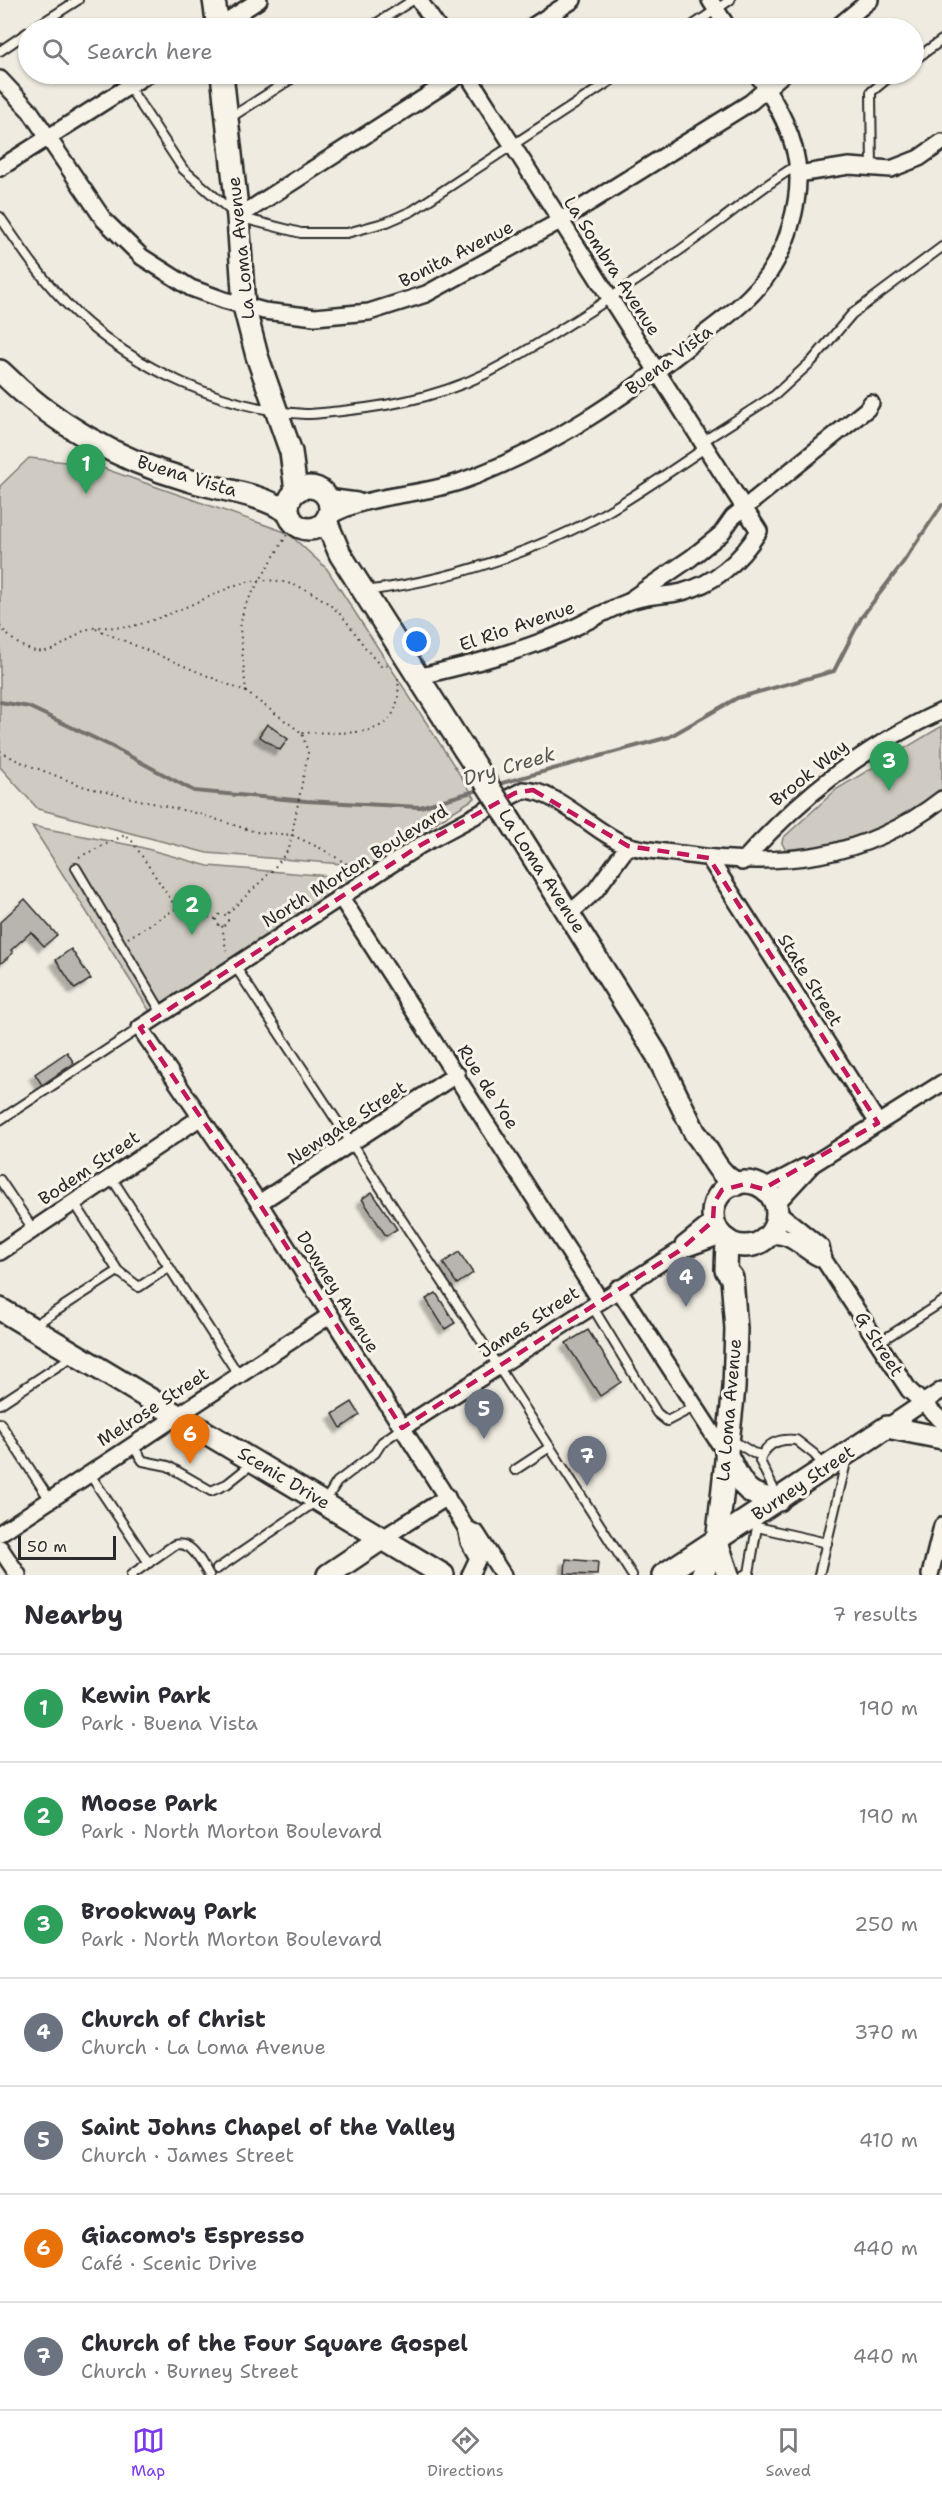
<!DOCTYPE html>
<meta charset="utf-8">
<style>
body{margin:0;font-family:"Shantell Sans",sans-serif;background:#f2f2f3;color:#2b2b33}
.scale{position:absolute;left:18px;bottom:15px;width:98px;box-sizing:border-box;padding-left:6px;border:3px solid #2b2b2b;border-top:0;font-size:16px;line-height:21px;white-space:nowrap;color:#2b2b2b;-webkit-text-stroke:4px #f7f3e8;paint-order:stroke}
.you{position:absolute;left:417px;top:642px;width:21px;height:21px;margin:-15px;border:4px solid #fff;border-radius:50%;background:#1a73e8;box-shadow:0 0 0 9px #1a73e833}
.badge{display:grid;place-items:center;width:39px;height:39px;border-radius:50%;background:#7c3aed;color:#fff;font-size:20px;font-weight:700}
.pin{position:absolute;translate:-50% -50px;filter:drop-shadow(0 2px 3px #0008)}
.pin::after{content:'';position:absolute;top:32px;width:21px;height:18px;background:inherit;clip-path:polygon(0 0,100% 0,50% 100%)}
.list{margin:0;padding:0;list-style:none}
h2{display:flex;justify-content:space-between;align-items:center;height:78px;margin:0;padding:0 24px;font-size:26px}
h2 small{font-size:20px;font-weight:400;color:#7c7c81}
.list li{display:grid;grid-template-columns:39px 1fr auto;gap:18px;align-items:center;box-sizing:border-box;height:108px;padding:0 24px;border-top:2px solid #e1e1e2}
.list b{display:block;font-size:22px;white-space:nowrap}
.list p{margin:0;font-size:20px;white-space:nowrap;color:#7c7c81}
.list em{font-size:20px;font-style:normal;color:#7c7c81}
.icon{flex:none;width:33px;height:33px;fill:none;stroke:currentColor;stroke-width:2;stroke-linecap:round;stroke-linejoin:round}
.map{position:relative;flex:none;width:942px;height:1575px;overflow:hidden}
.search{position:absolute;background:#fff;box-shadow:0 2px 4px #0004;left:18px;right:18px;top:18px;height:66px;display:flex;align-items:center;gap:15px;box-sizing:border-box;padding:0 21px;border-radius:33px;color:#7c7c81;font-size:22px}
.sheet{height:834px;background:#fff}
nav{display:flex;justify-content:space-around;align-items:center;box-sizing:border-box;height:84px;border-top:2px solid #e1e1e2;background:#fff;font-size:16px;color:#7c7c81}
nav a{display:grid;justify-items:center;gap:3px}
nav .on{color:#7c3aed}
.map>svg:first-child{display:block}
.green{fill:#cfcbc2;stroke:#7d7b76;stroke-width:1.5}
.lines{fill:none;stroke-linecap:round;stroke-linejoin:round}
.stream{stroke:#74726e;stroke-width:4}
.building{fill:#b8b5ae;stroke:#2b2b2b;stroke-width:1.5;filter:url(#shadow)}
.lane-casing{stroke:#2b2b2b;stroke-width:12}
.street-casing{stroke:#2b2b2b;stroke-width:20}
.secondary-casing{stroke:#2b2b2b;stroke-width:26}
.path{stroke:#2b2b2b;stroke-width:2;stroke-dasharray:1.5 4.5;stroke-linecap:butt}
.lane{stroke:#f7f3e8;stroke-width:8}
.street{stroke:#f7f3e8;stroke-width:15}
.secondary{stroke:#f7f3e8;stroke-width:21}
.secondary-bridge-casing{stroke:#2b2b2b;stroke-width:26;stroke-linecap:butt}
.secondary-bridge{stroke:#f7f3e8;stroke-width:21}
.marked{fill:none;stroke:#c2185b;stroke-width:4.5;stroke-dasharray:12 8;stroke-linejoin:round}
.labels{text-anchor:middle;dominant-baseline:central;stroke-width:6;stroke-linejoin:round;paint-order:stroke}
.street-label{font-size:18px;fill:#2b2b2b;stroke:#f7f3e8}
.water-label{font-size:20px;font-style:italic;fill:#555552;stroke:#f7f3e8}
</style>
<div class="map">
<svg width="942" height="1575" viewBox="0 0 942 1575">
<defs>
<filter id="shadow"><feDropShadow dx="-5.5" dy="5.5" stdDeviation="1.5" flood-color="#0004"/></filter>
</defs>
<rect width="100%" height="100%" fill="#efebe0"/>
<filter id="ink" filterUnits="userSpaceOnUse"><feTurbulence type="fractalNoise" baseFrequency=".0167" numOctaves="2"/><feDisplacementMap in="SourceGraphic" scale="12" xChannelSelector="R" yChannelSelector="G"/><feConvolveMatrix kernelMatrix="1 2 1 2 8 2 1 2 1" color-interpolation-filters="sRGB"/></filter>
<g filter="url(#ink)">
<g class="green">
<path d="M29 458 94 465 288 533 327 569 475 798 367 866 207 853 38 809 0 767V486Z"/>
<path d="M942 726V793L890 825 822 852 787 853 782 843 783 838 837 789Z"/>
<path d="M32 826 140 847 208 866 367 879 154 1018Z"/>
</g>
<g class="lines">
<g class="stream">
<path d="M0 702 29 707 111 746 194 791 306 801 420 807 482 789"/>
<path d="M495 785 669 737 737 698 834 671 861 618 902 564 942 505"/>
</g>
</g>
<g class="building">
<path d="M267 724 288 739 280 750 259 736Z"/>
<path d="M25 899 57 935 44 946 31 932 11 950 13 953 0 964V922Z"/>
<path d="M71 949 91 979 75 989 56 960Z"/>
<path d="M67 1052 74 1063 42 1085 35 1074Z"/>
<path d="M372 1192 397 1229 386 1236 362 1199Z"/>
<path d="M459 1252 473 1273 457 1284 443 1263Z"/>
<path d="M436 1293 455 1323 445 1329 426 1299Z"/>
<path d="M588 1330 621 1382 600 1396 566 1343Z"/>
<path d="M352 1402 360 1415 341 1428 333 1414Z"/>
<path d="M566 1559 598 1562 597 1575 565 1574Z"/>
</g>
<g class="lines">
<g class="lane-casing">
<g id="lane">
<path d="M34 28 78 0"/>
<path d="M369 28 413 0"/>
<path d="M689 28 730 0"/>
<path d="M0 51 28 32"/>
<path d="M914 60 942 40"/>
<path d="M129 87 183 169 238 217 301 233H347L387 222 412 211 621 74"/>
<path d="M228 119 299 74"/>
<path d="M872 169 871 92 893 74"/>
<path d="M0 217C23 251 46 285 76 313 135 369 224 409 305 414 317 414 330 412 342 411 399 405 454 393 504 364 574 323 644 277 709 229 738 208 765 184 796 166"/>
<path d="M702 442 775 395 812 361 852 314 942 247"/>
<path d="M365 591C444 581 523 556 594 519 632 499 669 472 705 448"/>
<path d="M76 868 162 1013"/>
<path d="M235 966 492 1357 632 1575"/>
<path d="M0 1120 140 1028"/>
<path d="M111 1177 238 1374"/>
<path d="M0 1180 33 1229"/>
<path d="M118 1271 139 1287 169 1267"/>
<path d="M592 1306 657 1413 667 1421 694 1407"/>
<path d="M33 1326 118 1271 74 1202"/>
<path d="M878 1343 942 1302"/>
<path d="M0 1404 73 1356"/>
<path d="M0 1423 50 1500"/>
<path d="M732 1440 753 1453 762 1455"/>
<path d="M132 1445 143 1461 168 1466 211 1491 227 1484 252 1464"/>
<path d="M515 1470 550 1447"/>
<path d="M89 1473 149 1563"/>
<path d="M777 1496 760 1461C765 1444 778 1438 796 1440L814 1454 825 1467"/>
<path d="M324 1503 337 1482 375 1453 382 1442 402 1428"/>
<path d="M757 1527 827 1543"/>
<path d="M217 1569 315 1502"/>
<path d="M131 1575 174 1545C192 1540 200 1561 209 1575"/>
<path d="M744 1575 749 1573 757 1527 755 1524"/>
<path d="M819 1575 847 1458"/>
</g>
</g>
<g class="street-casing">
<g id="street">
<path d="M419 0 438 28"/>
<path d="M710 0 728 28"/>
<path d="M216 28 259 0"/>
<path d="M530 28 573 0"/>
<path d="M836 28 870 0"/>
<path d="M0 79 30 111 104 220 142 257 191 288 224 300 264 311 315 317 369 312 426 294 560 221 751 102 783 74"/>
<path d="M0 168 148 74"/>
<path d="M798 174 849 166 891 169 919 158 942 142"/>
<path d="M238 217 461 74"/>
<path d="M327 497 357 501"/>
<path d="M328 517C370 493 414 497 459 482 547 451 627 396 699 338 725 318 751 300 769 273 787 246 799 206 798 174 797 138 776 102 757 74"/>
<path d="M634 597 691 558 721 534 733 517 867 409 871 403"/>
<path d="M417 677C463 666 509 655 553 637 579 627 602 612 628 602 646 595 664 596 682 592 716 583 741 560 759 531L467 74"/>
<path d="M709 858 878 1123"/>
<path d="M742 862C800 797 863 747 942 711"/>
<path d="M340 896 600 1300"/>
<path d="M570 913 595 891 628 846"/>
<path d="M763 1189 804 1167"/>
<path d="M259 1203 457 1074"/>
<path d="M776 1204 813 1164 942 1083"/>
<path d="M778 1212 821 1247 824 1260 909 1390 942 1421"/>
<path d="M767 1237C792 1230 803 1254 824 1260"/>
<path d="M683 1245 713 1221"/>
<path d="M0 1252 201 1117"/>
<path d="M618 1288 726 1454"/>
<path d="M887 1427 942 1390"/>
<path d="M402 1428 679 1251 721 1236"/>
<path d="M466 1528 469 1542 478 1558 470 1575"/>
<path d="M0 1533 329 1316"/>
<path d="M383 1538 447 1497"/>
<path d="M0 1548 18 1575"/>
<path d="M503 1575 477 1534 466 1528 259 1203 140 1028 419 846 523 790C558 790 594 833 627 845 643 851 664 851 681 854 778 868 863 861 942 799"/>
<path d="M930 1575 942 1526"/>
</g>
</g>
<g class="secondary-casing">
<g id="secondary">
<path d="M214 0 218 28"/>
<path d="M222 74 238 217 244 306 257 356 291 452 296 491"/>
<path d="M0 371C52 423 118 460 188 480 222 491 257 492 288 512"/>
<circle cx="309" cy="508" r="21"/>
<path d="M326 521 340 554 464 749"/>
<path d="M506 814 657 1055 695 1133C711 1151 714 1172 737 1184"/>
<circle cx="745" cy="1214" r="32"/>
<path d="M0 1309 443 1575"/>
<path d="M726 1454C743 1484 742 1496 779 1500"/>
<path d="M717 1542 728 1575"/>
<path d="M328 1575 383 1538"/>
<path d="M663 1575 887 1427 942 1438"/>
<path d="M702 1575 717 1542 734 1388 736 1329 732 1278 726 1270 727 1240"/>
</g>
</g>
<g class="path">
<path d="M0 626C11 640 27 654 47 651 62 649 75 632 92 628 105 626 119 629 133 626 168 617 202 599 236 585 277 571 320 589 347 622 358 637 368 653 381 666L390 665"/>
<path d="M96 629 246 692 302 733 308 753 289 849 271 872 226 915"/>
<path d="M246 692 240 628 244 607 288 533"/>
<path d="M302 733C348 730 404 746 398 678"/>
<path d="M0 751 18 761 85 787 199 814 256 832 292 835 322 849 357 870"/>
<path d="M79 857 125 835 132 841 177 909 216 919"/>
<circle cx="222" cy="920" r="6"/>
<path d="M222 926 227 955"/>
<path d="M128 938 177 908"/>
</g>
<use href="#lane" class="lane"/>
<use href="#street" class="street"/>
<use href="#secondary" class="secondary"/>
<g class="secondary-bridge-casing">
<path id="secondary-bridge" d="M464 749 506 814"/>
</g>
<use href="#secondary-bridge" class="secondary-bridge"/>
</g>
</g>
<path class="marked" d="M533 790 628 846 709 858 878 1123 763 1189 745 1184 722 1190 714 1203 713 1221 679 1251 402 1428 259 1203 140 1028 419 846 515 793Z"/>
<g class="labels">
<g class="street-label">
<text transform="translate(241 248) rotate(-96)">La Loma Avenue</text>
<text transform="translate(456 254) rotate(-27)">Bonita Avenue</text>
<text transform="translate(612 266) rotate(57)">La Sombra Avenue</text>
<text transform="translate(669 360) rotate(-37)">Buena Vista</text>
<text transform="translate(187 476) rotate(17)">Buena Vista</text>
<text transform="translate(517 626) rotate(-19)">El Rio Avenue</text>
<text transform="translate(809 773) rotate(-39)">Brook Way</text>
<text transform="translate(355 866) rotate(-32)">North Morton Boulevard</text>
<text transform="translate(542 871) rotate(57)">La Loma Avenue</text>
<text transform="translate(810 980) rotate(58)">State Street</text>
<text transform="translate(488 1087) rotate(57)">Rue de Yoe</text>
<text transform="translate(347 1123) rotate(-33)">Newgate Street</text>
<text transform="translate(89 1168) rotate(-34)">Bodem Street</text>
<text transform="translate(338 1292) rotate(58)">Downey Avenue</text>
<text transform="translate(529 1322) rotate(-33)">James Street</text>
<text transform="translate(879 1344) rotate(57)">G Street</text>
<text transform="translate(153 1407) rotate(-33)">Melrose Street</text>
<text transform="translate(729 1410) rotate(-85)">La Loma Avenue</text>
<text transform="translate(284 1478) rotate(31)">Scenic Drive</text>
<text transform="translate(803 1483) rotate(-34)">Burney Street</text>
</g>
<g class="water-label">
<text transform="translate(509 766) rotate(-16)">Dry Creek</text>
</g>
</g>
</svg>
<div class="scale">50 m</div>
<div class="you"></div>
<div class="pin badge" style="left:86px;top:494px;background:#2e9e5b">1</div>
<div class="pin badge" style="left:192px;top:935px;background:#2e9e5b">2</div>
<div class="pin badge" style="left:889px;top:791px;background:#2e9e5b">3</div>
<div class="pin badge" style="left:686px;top:1307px;background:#6b7280">4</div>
<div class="pin badge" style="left:484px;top:1439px;background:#6b7280">5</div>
<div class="pin badge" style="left:190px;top:1464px;background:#e8710a">6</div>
<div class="pin badge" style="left:587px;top:1486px;background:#6b7280">7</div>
<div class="search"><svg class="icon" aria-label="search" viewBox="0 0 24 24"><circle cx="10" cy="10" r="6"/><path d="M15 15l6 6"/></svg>Search here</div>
</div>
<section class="sheet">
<h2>Nearby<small>7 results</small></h2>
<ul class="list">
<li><span class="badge" style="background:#2e9e5b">1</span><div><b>Kewin Park</b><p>Park · Buena Vista</p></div><em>190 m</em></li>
<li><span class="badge" style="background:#2e9e5b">2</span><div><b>Moose Park</b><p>Park · North Morton Boulevard</p></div><em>190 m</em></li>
<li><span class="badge" style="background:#2e9e5b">3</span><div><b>Brookway Park</b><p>Park · North Morton Boulevard</p></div><em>250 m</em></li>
<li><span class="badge" style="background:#6b7280">4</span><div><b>Church of Christ</b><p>Church · La Loma Avenue</p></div><em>370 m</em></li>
<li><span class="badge" style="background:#6b7280">5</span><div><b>Saint Johns Chapel of the Valley</b><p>Church · James Street</p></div><em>410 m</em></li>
<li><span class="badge" style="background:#e8710a">6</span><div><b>Giacomo's Espresso</b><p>Café · Scenic Drive</p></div><em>440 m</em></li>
<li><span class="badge" style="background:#6b7280">7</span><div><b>Church of the Four Square Gospel</b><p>Church · Burney Street</p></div><em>440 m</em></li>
</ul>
</section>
<nav>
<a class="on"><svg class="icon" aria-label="map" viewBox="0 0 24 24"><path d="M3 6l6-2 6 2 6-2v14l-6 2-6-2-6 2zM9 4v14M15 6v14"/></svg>Map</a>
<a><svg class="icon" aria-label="directions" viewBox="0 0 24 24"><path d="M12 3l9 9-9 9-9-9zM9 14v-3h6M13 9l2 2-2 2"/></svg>Directions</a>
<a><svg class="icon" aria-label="saved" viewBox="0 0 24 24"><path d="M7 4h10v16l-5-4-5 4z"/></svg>Saved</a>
</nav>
